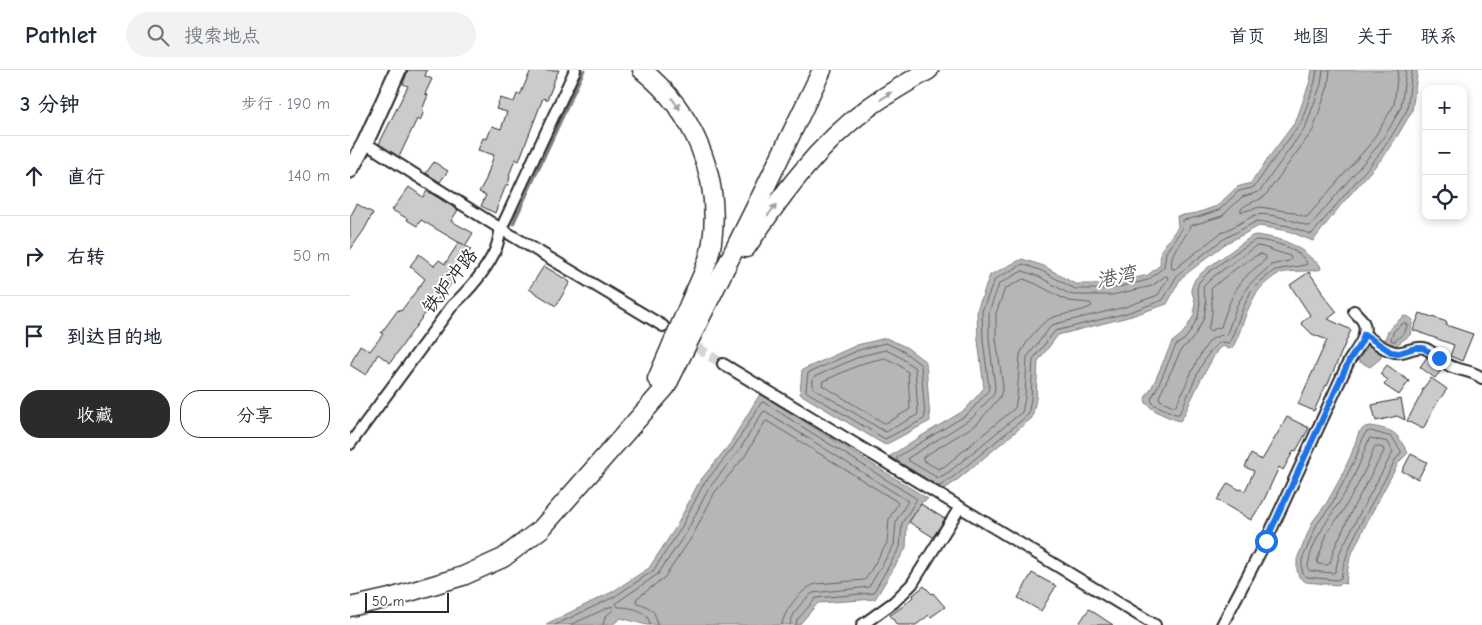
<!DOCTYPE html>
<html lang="zh">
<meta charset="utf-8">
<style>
body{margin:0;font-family:"Comic Neue","LXGW WenKai TC",sans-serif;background:#f2f2f3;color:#1f2937}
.controls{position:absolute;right:15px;top:15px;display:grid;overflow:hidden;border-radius:10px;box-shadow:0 2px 8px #0003}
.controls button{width:45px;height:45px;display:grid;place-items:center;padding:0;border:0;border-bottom:1px solid #e0e1e3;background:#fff;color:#1f2937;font:25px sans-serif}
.scale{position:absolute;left:15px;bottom:12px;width:84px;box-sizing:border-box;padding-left:5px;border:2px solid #2b2b2b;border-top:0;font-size:14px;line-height:18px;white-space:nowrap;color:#2b2b2b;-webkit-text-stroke:4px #fff;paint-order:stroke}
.stop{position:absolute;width:15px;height:15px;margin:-11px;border:4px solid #1a73e8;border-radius:50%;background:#fff}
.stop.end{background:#1a73e8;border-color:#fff;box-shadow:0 1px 5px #0008}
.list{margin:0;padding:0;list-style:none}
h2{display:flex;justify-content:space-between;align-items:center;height:65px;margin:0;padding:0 20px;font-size:21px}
h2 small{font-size:16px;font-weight:400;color:#747a83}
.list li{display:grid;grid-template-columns:32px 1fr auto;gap:15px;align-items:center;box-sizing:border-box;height:80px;padding:0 20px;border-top:1px solid #e0e1e3}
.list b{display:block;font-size:19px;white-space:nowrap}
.list em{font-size:16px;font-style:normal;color:#747a83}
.actions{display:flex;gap:10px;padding:15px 20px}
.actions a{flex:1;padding:11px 0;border:1px solid #2b2b2b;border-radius:20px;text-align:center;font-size:18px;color:#2b2b2b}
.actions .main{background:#2b2b2b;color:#fff}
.icon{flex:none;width:28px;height:28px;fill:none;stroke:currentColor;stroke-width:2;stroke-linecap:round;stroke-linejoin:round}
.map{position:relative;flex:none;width:1132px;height:555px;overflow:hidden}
header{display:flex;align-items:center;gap:30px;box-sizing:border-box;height:70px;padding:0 25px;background:#fff;border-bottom:1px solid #e0e1e3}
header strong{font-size:24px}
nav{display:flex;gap:28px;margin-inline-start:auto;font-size:18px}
.search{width:350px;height:45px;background:#f2f2f3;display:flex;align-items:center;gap:12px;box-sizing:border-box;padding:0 18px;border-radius:28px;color:#747a83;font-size:19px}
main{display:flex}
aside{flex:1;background:#fff}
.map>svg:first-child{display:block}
.water{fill:#b6b6b6;stroke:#7e7e7e}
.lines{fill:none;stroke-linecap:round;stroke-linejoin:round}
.shore{stroke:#636363;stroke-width:1}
.stream{stroke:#7e7e7e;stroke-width:3}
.building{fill:#cbcbcb;stroke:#2b2b2b}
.street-tunnel{stroke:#d5d5d5;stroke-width:10;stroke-dasharray:10 5;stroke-linecap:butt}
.street-casing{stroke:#2b2b2b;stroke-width:14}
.primary-casing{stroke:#2b2b2b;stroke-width:19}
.highway-casing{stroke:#2b2b2b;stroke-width:21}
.street{stroke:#fff;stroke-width:10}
.primary{stroke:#fff;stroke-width:15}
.highway{stroke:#fff;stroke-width:18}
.oneway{fill:#a0a0a0}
.route{stroke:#1a73e8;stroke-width:6}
.labels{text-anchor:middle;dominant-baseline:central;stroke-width:4;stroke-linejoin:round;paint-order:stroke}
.street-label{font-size:19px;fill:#2b2b2b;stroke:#fff}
.water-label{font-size:20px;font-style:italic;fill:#5c5c5c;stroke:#fff}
</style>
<header>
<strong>Pathlet</strong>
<div class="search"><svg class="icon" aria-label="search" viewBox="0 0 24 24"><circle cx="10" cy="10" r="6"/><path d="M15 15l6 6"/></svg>搜索地点</div>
<nav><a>首页</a><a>地图</a><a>关于</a><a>联系</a></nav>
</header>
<main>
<aside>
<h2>3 分钟<small>步行 · 190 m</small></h2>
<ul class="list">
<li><svg class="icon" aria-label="ahead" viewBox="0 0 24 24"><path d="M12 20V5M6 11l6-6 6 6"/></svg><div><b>直行</b></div><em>140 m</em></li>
<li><svg class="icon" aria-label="right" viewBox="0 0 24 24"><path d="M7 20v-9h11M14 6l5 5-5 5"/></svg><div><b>右转</b></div><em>50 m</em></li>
<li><svg class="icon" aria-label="arrive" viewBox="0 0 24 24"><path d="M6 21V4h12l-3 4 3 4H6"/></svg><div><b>到达目的地</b></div></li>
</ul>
<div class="actions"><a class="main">收藏</a><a>分享</a></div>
</aside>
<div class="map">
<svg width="1132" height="555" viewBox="0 0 1132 555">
<rect width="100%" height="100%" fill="#fff"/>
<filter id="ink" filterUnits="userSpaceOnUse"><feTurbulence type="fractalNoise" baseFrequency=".02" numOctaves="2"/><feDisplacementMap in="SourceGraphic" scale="10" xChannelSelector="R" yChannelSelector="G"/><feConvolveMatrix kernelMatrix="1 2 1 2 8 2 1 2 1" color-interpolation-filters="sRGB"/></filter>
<g filter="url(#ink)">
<g class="water">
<path d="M962 0H1067V5L1062 41 1048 65 1035 85 990 136 963 171 938 161 909 156 875 174 831 208 817 234 778 247 708 265 688 291 686 329 682 348 606 411 589 423 534 390 563 371 615 340 634 318 628 270 627 240 640 205 672 189 694 196 725 214H759L798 205 810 195 811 180 828 157 827 146 847 143 867 136 887 117 901 113 919 87 946 51 960 11Z"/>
<path d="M906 165C920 167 937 170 948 178 956 182 962 190 970 195L971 199C958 203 942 199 928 204 924 206 921 209 918 211 897 228 895 254 883 277L879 279 873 276 868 279 850 311 834 345 830 351C819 348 804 342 796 333L795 328 804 313 822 272 831 265 836 259 844 245 845 232 841 219 845 209 856 199 902 166Z"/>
<path d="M1054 246 1059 247 1063 250 1060 265 1040 280 1035 276C1034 261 1043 255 1054 246Z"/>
<path d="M536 268 556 277 576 292 580 351 535 375 450 324 452 300 507 275Z"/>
<path d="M1020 272 1032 282 1030 289 1020 297 1008 291Z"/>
<path d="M410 324 578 429 572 432 557 455 556 478 525 529 468 533 449 555H297L271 548 262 555H196L198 553 262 522 299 498 326 457 349 412 379 375Z"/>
<path d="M1021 356C1046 361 1045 361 1058 383L1049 392 1021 444 1000 487 997 504 996 514 993 513 988 515 956 512 949 507 947 500V489L963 451 976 434 990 409 1001 385 1009 362 1015 357Z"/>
</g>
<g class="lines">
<g class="shore">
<path d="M967 0 965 12 951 53 923 90 905 116 902 118 889 121 869 140 848 147 833 150 832 159 816 182 814 197 798 210 760 219H725L692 201 673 194 645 209 632 241 633 270 639 317 638 321 618 344 547 387V391L588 416H590L603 407 678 345 681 329 683 289 705 261 777 243 813 230 828 204 872 170 907 151 939 156 960 164H962L1031 82 1044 62 1057 40 1062 0"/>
<path d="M973 0 971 14 956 56 910 121 905 123 892 127 872 146 840 156C835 172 818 179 822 199H825L868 165 905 145C921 142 943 151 958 156H960L1026 78 1039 59 1051 37 1056 0"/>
<path d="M980 0 978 16 963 60 915 126C907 132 898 132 891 139V142L910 137 942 142 955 147H957L1020 74 1032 55 1044 35 1048 0"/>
<path d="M906 170C922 171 951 178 957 194L955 195 925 200 911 211 901 221 893 238 880 272 878 273 871 272C853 280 839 327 829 344H825L803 334 801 329 808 316 826 275 835 269 840 262 848 247 850 232 847 219 849 212 859 202 885 183Z"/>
<path d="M906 176 913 177 940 186 941 189 939 191 921 195 898 216 887 235 877 264C872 265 867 266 862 269 851 277 833 322 826 336H823L810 330 809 327 832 278 839 273 845 265 854 248 856 233 853 219 854 216 863 207Z"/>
<path d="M911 184 916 186V189C908 196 899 202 893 210 882 222 876 242 871 257L859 261 858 258C864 245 862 233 861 219 869 211 902 185 911 184Z"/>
<path d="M673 201 690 207 719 224 724 225H762L802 216 815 206H817L818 208 808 225 775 237 705 254 701 256 677 287 675 328 672 342 599 402 588 408 559 391 558 388 622 348 644 324 645 317 639 269V242L649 214Z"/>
<path d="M674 209 686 214 718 231 740 233 742 236C732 242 716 243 704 247 692 250 674 274 670 285L667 327 665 338 595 396 588 399 573 390V387L627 354 650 327 653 316 646 269V243L655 219Z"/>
<path d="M1054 253 1057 255 1055 262 1045 271H1042L1041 269 1044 261Z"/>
<path d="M536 273 553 281 571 295 575 346 574 349 535 369 457 322 456 320 458 303 509 280Z"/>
<path d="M536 280 550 287 565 298 568 343 567 345 536 362 534 361 463 318V309L464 307 511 286Z"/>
<path d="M535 288 546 293 558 302 560 338 559 340 536 353H534L472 315 473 311 514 293Z"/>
<path d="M1021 361 1042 367 1051 381V383L1045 390C1027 428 998 466 991 508L987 510 957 507 953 504 952 500V490L967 454 980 437 994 411 1006 387 1014 365 1017 362Z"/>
<path d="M1021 368 1038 372 1043 382 1012 439 990 482 985 502 983 503 960 501 958 499C959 471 986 440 999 416 1007 401 1013 385 1019 369Z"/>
<path d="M1026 376 1033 378 1034 381 1004 436 984 479 980 493 978 495 968 494 967 491 978 461 991 444 1006 418 1019 392 1024 378Z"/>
<path d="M205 555 264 527 303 501 330 460 353 415 383 378 411 333 413 332 567 429 552 453 550 477 523 523 466 528 447 550 446 555"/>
<path d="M220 555 262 536 264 539 255 547 253 555"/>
<path d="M300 555C299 540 280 537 268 537L266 533 308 504 336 463 359 418 388 382 413 342 415 341 558 431 546 451 544 475 519 517 463 523C454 529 441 544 440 555"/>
<path d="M307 555C307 541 299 536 287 533L286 529 314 508 342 467 365 422 395 386 415 352 417 351 546 431 548 433 539 449 537 473 515 510 466 514C452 518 433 541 432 555"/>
</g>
<path class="stream" d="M163 154 234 0"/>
</g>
<g class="building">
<path d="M58 0H77L75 6 82 9 75 24 78 25 72 40 74 41 70 51 67 49 49 87 29 74 58 16 53 14Z"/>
<path d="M181 0H209L202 15H203L197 30 193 28 169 91 165 89 159 106 160 107 158 115H156L145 143 131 136 136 125 129 122 136 109 144 85 128 80 133 68 137 69 142 56 151 59 157 42 146 39 150 28 164 32 167 24 170 25Z"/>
<path d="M84 92 98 101 90 112 76 103Z"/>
<path d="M59 117 73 127 77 121 108 140 101 151 123 163 115 176 71 150 67 156 57 150 58 149 42 140Z"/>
<path d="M7 134 23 143 14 160 0 180V147Z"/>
<path d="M109 172 121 179 107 202 109 203 90 229 88 228 71 249 40 293 28 284 16 305 0 295 10 275 20 281 33 264 31 263 48 240 51 241 75 209 60 196 69 184 84 196 89 190 95 194Z"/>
<path d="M194 196 220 212 206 236 179 219Z"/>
<path d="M959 202 972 221 971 222 987 242 978 249 1001 260 977 316 976 315 964 341 948 334 977 270 962 264 951 253 960 245 940 215Z"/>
<path d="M1070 243 1097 252 1096 255 1123 264 1112 291 1100 286 1104 275 1063 260Z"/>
<path d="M1077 287 1092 299 1085 308 1070 297Z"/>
<path d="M1037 295 1059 311 1049 325 1034 315 1038 310 1030 304Z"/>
<path d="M1081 308 1097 319 1087 333 1073 359 1057 351 1073 321 1072 320Z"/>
<path d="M1051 329 1055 350 1047 346 1026 351 1022 335Z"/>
<path d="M937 347 959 358 946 381 944 380 933 400 929 397 913 432 901 450 867 430 878 413 890 420 891 419 895 421 904 401 895 397 901 384 912 390Z"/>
<path d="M1061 384 1077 392 1068 409 1052 401Z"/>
<path d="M571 434 595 449 583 467 559 452Z"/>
<path d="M682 503 706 516 691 541 668 528Z"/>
<path d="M574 516 582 524 583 523 595 537 581 547 579 545 566 555H547L540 545 552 537 564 526 563 525Z"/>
<path d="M739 539 763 555H728Z"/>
</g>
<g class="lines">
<path class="street-tunnel" d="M335 270 373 294"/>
<g class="street-casing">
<g id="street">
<path d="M15 73 151 159 313 256"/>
<path d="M1014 264C1024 271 1038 284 1051 282 1058 281 1067 276 1074 278 1083 281 1091 291 1100 296 1110 301 1122 300 1132 308"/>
<path d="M373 294 805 555"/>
<path d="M0 374 102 236C118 221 134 203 144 183 148 175 149 167 151 159L225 0"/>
<path d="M512 555 544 532 562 514 610 437"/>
<path d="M872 555 916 471 999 291C1006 280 1021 263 1012 250 1010 247 1006 244 1004 241"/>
</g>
</g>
<g class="primary-casing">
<path id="primary" d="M0 100 15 73 48 0"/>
</g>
<g class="highway-casing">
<g id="highway">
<path d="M292 0C343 41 371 105 362 172 359 193 349 213 340 232 329 258 318 284 307 309"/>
<path d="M396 178C430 127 468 75 518 38 537 24 558 12 579 0"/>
<path d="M0 537 40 528 113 506 153 488 191 459 316 317 416 116 472 0"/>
</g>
</g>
<use href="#street" class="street"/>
<use href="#primary" class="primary"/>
<use href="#highway" class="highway"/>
</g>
<defs><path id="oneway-solid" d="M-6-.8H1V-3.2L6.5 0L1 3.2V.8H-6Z" transform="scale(1.25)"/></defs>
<g class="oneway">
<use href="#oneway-solid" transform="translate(536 26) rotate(-34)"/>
<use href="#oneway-solid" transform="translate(326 34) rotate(54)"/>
<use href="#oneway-solid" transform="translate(422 140) rotate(-53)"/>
</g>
</g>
<g class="lines" filter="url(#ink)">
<path class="route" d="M916 471 999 291 1012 271 1014 264 1041 282 1049 283 1065 278H1073L1089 288"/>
</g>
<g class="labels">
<g class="street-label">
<text transform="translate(100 211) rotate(-52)">铁炉冲路</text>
</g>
<g class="water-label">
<text transform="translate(766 207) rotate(-11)">港湾</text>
</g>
</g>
</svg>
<div class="controls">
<button>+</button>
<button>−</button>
<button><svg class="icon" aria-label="locate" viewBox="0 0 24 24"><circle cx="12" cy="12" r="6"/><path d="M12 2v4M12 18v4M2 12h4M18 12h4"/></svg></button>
</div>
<div class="scale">50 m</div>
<div class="stop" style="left:916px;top:471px"></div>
<div class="stop end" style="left:1089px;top:288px"></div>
</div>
</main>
